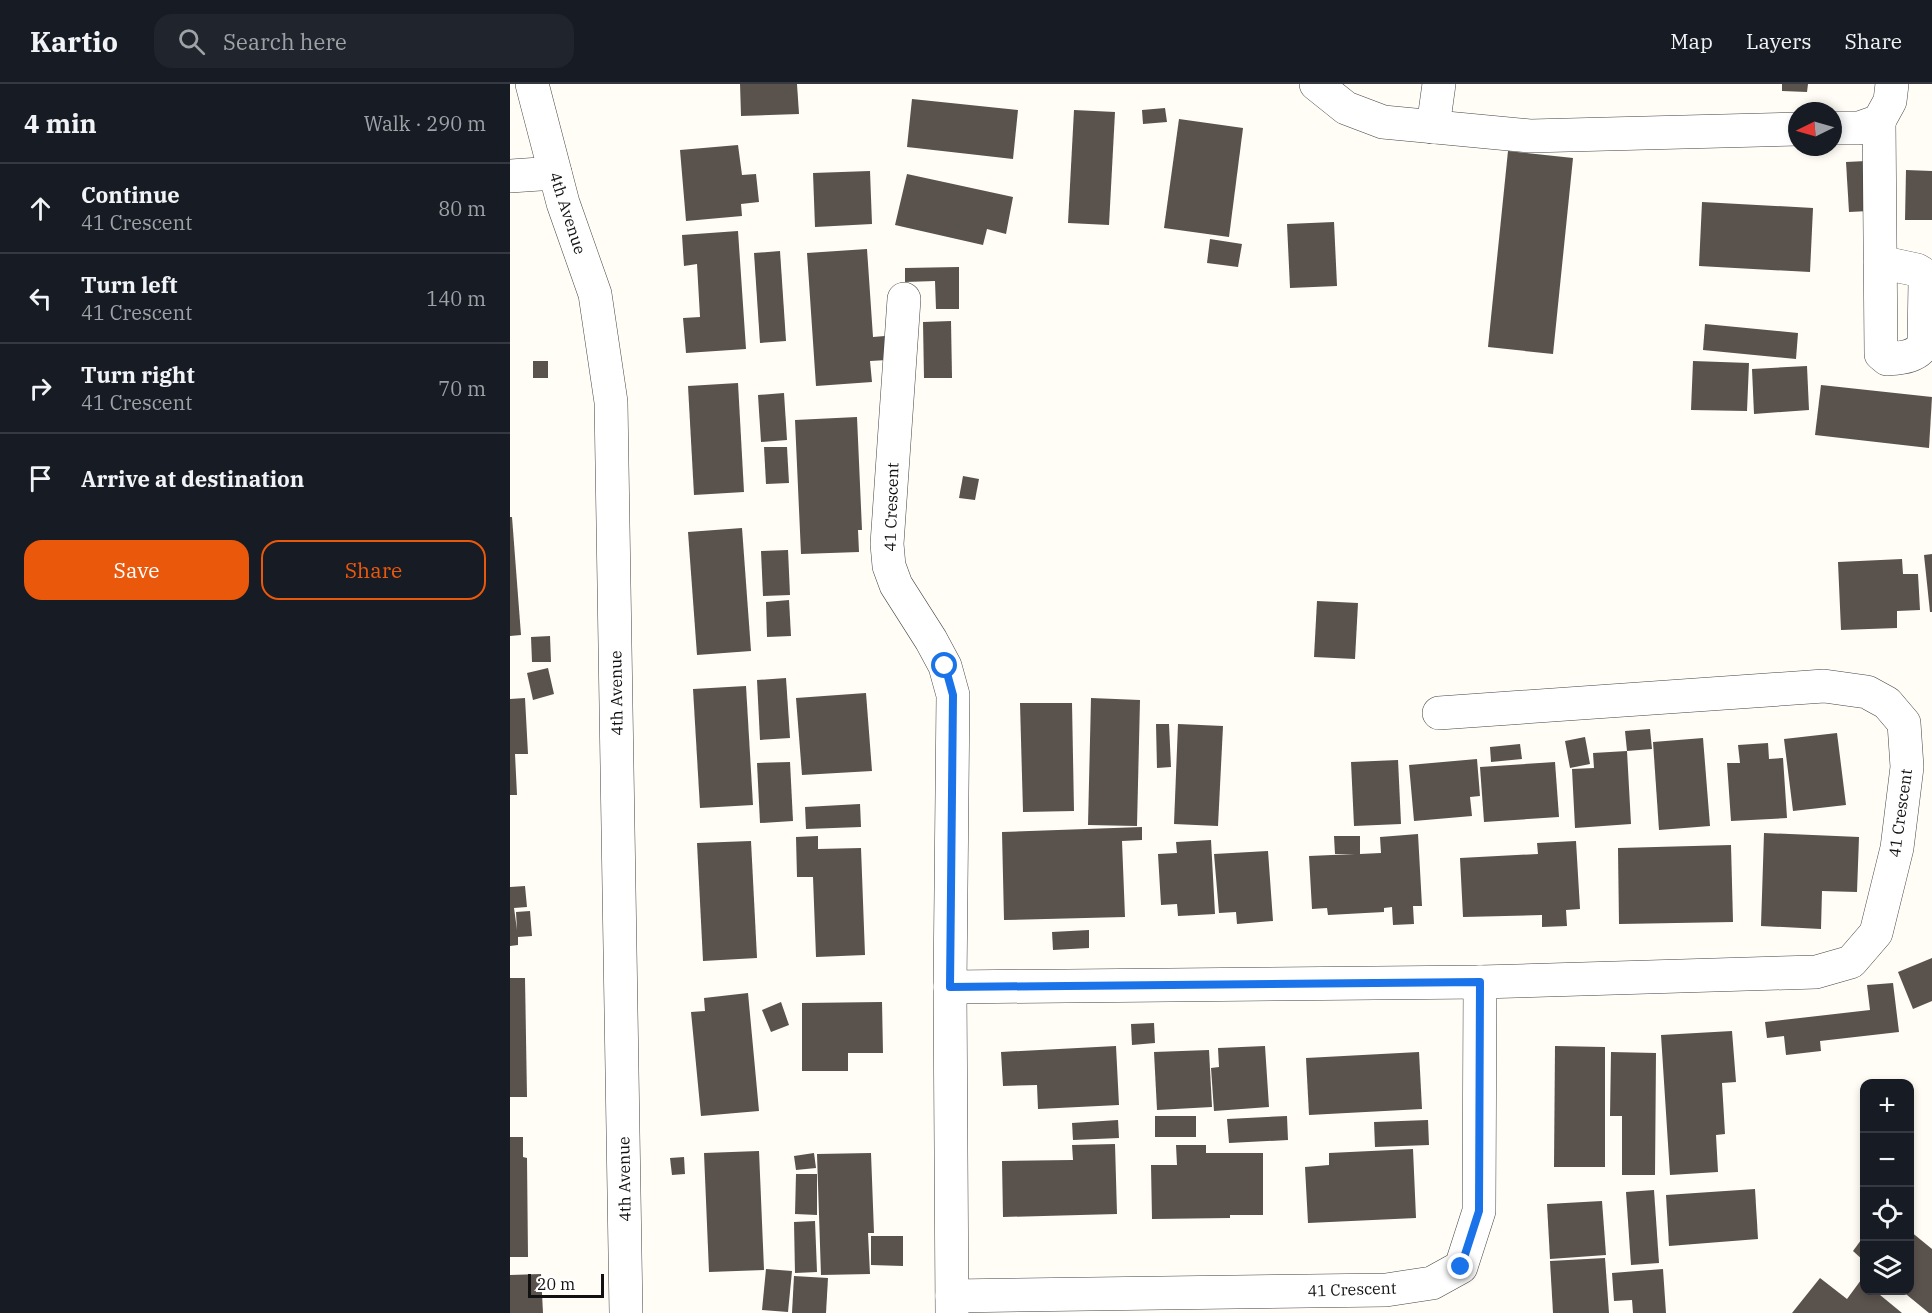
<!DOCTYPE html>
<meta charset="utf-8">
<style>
body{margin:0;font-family:"IBM Plex Serif",serif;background:#20242c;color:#f1f3f6}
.controls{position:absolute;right:18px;bottom:18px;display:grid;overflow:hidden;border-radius:12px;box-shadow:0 3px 9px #0003}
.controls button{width:54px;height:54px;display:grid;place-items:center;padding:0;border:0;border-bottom:2px solid #363941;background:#171b24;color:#f1f3f6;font:30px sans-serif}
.compass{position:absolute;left:1278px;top:18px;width:54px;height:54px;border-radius:50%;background:#171b24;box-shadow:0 3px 9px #0003;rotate:265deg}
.scale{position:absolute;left:18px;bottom:15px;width:76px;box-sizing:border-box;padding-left:6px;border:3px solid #111;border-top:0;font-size:16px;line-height:21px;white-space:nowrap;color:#111;-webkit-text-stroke:4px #fff;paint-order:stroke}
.stop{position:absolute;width:18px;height:18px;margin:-14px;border:4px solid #1a73e8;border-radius:50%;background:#fff}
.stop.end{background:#1a73e8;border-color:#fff;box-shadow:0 2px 6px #0008}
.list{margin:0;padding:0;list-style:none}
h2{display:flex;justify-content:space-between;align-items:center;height:78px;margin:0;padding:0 24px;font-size:26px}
h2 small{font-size:20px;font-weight:400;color:#9ea1a6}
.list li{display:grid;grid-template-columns:39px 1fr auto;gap:18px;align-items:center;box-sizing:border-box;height:90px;padding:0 24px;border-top:2px solid #363941}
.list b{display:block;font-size:22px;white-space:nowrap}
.list p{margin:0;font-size:20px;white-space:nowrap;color:#9ea1a6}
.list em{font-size:20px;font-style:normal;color:#9ea1a6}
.actions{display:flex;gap:12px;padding:18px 24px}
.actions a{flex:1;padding:14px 0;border:2px solid #ea580c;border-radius:18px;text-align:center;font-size:21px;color:#ea580c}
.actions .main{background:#ea580c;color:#fff}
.icon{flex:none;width:33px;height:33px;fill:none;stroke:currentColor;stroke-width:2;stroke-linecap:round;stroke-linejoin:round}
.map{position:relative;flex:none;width:1422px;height:1229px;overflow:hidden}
header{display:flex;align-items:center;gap:36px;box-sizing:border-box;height:84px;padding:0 30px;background:#171b24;border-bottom:2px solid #363941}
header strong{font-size:28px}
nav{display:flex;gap:33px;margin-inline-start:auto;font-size:21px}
.search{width:420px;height:54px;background:#20242c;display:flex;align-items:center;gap:15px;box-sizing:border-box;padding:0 21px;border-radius:18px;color:#9ea1a6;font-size:22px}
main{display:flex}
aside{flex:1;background:#171b24}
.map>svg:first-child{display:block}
.building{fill:#5a524d}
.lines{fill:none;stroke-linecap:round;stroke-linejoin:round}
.minor-casing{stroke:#444;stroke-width:34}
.minor{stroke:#fff;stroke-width:33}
.route{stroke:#1a73e8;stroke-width:8}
.labels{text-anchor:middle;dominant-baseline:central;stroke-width:6;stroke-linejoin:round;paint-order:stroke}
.street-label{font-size:16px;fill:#111;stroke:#fff}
</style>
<header>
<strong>Kartio</strong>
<div class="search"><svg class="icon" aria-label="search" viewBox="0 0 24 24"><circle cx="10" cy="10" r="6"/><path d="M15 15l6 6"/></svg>Search here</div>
<nav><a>Map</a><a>Layers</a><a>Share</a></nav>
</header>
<main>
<aside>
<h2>4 min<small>Walk · 290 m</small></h2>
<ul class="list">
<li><svg class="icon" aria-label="ahead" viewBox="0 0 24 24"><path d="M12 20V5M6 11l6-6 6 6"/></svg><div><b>Continue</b><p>41 Crescent</p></div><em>80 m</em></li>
<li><svg class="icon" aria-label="left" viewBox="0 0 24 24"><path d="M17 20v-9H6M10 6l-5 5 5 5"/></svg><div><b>Turn left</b><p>41 Crescent</p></div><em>140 m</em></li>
<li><svg class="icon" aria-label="right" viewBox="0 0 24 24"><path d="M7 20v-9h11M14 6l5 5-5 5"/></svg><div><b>Turn right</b><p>41 Crescent</p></div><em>70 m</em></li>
<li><svg class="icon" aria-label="arrive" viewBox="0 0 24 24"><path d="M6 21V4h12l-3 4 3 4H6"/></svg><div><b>Arrive at destination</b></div></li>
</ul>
<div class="actions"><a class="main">Save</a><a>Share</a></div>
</aside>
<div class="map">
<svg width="1422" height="1229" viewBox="0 0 1422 1229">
<rect width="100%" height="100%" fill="#fffdf5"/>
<g class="building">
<path d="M230 0H287L289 30 231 32Z"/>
<path d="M1272 0H1298L1297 8 1272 7Z"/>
<path d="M402 15 508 26 503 75 397 63Z"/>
<path d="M655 24 657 38 633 40 632 26Z"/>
<path d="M564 26 605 28 599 141 558 139Z"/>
<path d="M669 35 733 44 719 153 654 144Z"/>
<path d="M228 61 232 91 246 90 249 118 231 120 232 132 176 137 170 66Z"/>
<path d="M998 67 1063 74 1043 270 978 263Z"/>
<path d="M1356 77 1359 127 1339 128 1336 78Z"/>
<path d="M1396 86 1422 87V136H1395Z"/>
<path d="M360 87 362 140 305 143 303 89Z"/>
<path d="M397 90 503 113 496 150 477 145 473 161 385 141Z"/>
<path d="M1192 118 1303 124 1300 188 1189 182Z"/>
<path d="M824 138 827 202 780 204 777 140Z"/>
<path d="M228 147 236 265 176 269 173 234 190 233 187 180 174 182 172 151Z"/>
<path d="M700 155 732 160 728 183 697 179Z"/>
<path d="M357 165 363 253 375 252 377 276 360 277 362 298 306 302 297 169Z"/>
<path d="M270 167 276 257 250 259 244 169Z"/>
<path d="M449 183V225H426L425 197 395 198V184Z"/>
<path d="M441 237 442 294H414L413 238Z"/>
<path d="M1195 240 1288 249 1286 275 1193 266Z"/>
<rect x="23" y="277" width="15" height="17"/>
<path d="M1183 277 1239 279 1237 327 1181 326Z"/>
<path d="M1297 282 1299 326 1244 330 1242 285Z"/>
<path d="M228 299 234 408 184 411 178 302Z"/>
<path d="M1311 301 1422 313 1419 364 1305 351Z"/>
<path d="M274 309 277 356 251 358 248 311Z"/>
<path d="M347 333 352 446H348L349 468 291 470 285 336Z"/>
<path d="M254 363H277L279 399 256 400Z"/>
<path d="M453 392 469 395 465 416 449 414Z"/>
<path d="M0 433H2L11 551 0 552Z"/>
<path d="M232 444 241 567 187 571 178 448Z"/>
<path d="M278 466 280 511 253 512 251 467Z"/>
<path d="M1422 470V528H1420L1414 471Z"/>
<path d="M1392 475 1393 490H1408L1410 526 1387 527V544L1331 546 1328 478Z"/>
<path d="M279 516 281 552 257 553 256 518Z"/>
<path d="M807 517 848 519 845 575 804 573Z"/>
<path d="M40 552 41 578H22L21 553Z"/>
<path d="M38 584 44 610 23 616 17 589Z"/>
<path d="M276 594 280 654 250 656 247 596Z"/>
<path d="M236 602 243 721 190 724 183 605Z"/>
<path d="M356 609 362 687 292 691 286 614Z"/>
<path d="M15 614 18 670H5L7 711H0V615Z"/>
<path d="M581 614 630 616 627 742 578 741Z"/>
<path d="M510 619H562L564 727 513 728Z"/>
<path d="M646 640H659L661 683 647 684Z"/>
<path d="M668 640 713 642 708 742 664 740Z"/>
<path d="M1140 645 1142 665 1117 667 1115 647Z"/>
<path d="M1327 649 1336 721 1283 727 1274 655Z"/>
<path d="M1075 653 1080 680 1060 684 1055 657Z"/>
<path d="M1193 654 1200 742 1149 746 1143 658Z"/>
<path d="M1258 659 1259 675 1273 674 1277 734 1221 737 1217 679H1230L1228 661Z"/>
<path d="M1010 660 1012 675 981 678 980 663Z"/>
<path d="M1117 667 1121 740 1065 744 1062 685 1084 684 1083 669Z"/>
<path d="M967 675 970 712 960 713 962 732 904 737 899 681Z"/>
<path d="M888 676 891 740 844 742 841 678Z"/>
<path d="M280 678 283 737 250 739 247 679Z"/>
<path d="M1045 678 1049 733 974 738 970 683Z"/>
<path d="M350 720 351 743 296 745 295 723Z"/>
<path d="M632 743V756L612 757 615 833 494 836 492 748Z"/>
<path d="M1254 749 1349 753 1347 808 1312 807 1311 845 1251 842Z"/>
<path d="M908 750 912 822H903L904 840 883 841 882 823 874 824V828L818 831 817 824 802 825 799 772 845 770H825L824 752H850V770L871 769 870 753Z"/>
<path d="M308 752V765L351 764 355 871 306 873 303 793H287L286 753Z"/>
<path d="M701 756 705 830 668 832 667 820 651 821 648 770 667 769 666 758Z"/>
<path d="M241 757 247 874 193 877 187 759Z"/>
<path d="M1066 757 1070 825 1056 826 1057 842 1032 843V831L953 833 950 774 1028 770 1027 759Z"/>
<path d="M1221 761 1223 838 1109 840 1108 764Z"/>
<path d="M758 767 763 837 727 840 726 828 709 829 704 770Z"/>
<path d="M15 802 17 823 4 824 7 846 6 828 20 827 22 852 8 853V861L0 862V803Z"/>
<path d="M579 846V864L543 866 542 848Z"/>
<path d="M1422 874V917L1403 925 1388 888Z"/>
<path d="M0 894H15L17 1013H0Z"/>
<path d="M1383 899 1389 948 1310 957 1311 967 1276 971 1274 952 1257 954 1255 938 1360 926 1357 901Z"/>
<path d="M238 909 249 1027 191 1032 181 928 195 927 194 914Z"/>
<path d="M271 918 279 941 261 948 252 926Z"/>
<path d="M372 918 373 969H338V987H292V919Z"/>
<path d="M644 939 645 959 622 961 621 940Z"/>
<path d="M1222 947 1226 998 1212 999 1215 1050 1206 1051 1208 1088 1160 1091 1151 951Z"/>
<path d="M606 962 609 1021 528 1025 527 1001 493 1002 491 968Z"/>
<path d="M755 962 759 1023 704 1027 701 984 709 983 708 964Z"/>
<path d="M1045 962 1095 963V1083H1044Z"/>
<path d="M699 966 702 1023 647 1026 644 968Z"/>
<path d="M909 968 912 1025 799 1031 796 974Z"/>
<path d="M1101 968 1146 969 1145 1091H1112V1032H1100Z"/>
<rect x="645" y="1032" width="41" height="21"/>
<path d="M777 1032 778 1056 719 1059 717 1035Z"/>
<path d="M608 1036 609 1054 563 1056 562 1039Z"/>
<path d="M918 1036 919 1061 865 1063 864 1038Z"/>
<path d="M0 1053H13V1073L17 1074 18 1173H0Z"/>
<path d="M605 1060 607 1130 493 1133 492 1077 563 1076 562 1061Z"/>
<path d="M666 1061H696V1069H753V1131H720V1134L642 1135 641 1081H667Z"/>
<path d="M903 1065 906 1134 798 1139 795 1083 819 1081V1069Z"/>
<path d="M249 1067 254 1186 199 1188 194 1069Z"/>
<path d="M304 1069 306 1084 286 1086 284 1072Z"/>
<path d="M361 1069 364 1149H358L360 1190 311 1191 307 1070Z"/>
<path d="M174 1073 175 1090 162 1091 160 1074Z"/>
<path d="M286 1090H307V1131L285 1130Z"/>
<path d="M1245 1105 1248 1155 1159 1162 1156 1111Z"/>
<path d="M1144 1106 1149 1179 1121 1181 1116 1108Z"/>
<path d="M1092 1117 1096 1171 1040 1175 1037 1120Z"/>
<path d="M305 1137 307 1188 285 1189 284 1138Z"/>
<path d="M1400 1147 1422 1165V1229H1419L1391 1206H1400Z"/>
<path d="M361 1152H393V1182L361 1181Z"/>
<path d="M1354 1152V1177L1343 1167Z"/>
<path d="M1095 1174 1099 1229H1043L1040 1177Z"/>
<path d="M256 1185 282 1187 278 1228 252 1226Z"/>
<path d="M1153 1185 1156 1229H1123L1122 1216 1104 1217 1102 1189Z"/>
<path d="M31 1190 33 1229H0V1191Z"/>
<path d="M284 1192 318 1194 316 1229H282Z"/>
<path d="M1310 1194 1337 1215 1351 1196 1354 1199V1206H1364L1392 1229H1282Z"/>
</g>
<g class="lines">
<g class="minor-casing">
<g id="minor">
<path d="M22 0 53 119 85 210 101 318 116 1229"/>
<path d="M806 0 836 24 873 38 1020 52 1287 45"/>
<path d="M1369 37 1371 270 1377 275C1390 274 1410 273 1414 258L1415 197 1412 189 1407 186 1370 178"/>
<path d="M923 43 929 0"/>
<path d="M1323 44H1349L1369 37 1380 17 1382 0"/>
<path d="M0 92 45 89"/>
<path d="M394 215 377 460 379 482 386 501 421 556 435 582 443 611 440 903 442 1229"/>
<path d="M440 903 970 898 1306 888 1341 878 1366 849 1387 764 1397 683 1394 639 1377 619 1357 608 1314 602 929 629"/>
<path d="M442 1212 876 1206 922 1199 951 1183 969 1127 970 898"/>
</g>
</g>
<use href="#minor" class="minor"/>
</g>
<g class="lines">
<path class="route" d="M435 582 443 611 440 903 970 898 969 1127 951 1183"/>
</g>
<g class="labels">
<g class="street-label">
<text transform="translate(58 129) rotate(72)">4th Avenue</text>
<text transform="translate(381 423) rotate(-88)">41 Crescent</text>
<text transform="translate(106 609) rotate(-91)">4th Avenue</text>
<text transform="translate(1390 729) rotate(-82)">41 Crescent</text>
<text transform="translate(114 1095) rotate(-91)">4th Avenue</text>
<text transform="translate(842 1205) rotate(-2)">41 Crescent</text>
</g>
</g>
</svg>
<div class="controls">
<button>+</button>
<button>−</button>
<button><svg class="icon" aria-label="locate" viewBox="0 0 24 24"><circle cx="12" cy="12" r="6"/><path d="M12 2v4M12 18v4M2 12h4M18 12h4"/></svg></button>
<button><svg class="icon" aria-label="layers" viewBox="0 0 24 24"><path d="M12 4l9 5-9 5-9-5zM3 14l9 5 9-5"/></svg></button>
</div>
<svg class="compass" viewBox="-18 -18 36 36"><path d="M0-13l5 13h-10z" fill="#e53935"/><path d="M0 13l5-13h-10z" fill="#9ea1a6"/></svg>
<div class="scale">20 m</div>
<div class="stop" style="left:435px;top:582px"></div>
<div class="stop end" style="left:951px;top:1183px"></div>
</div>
</main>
